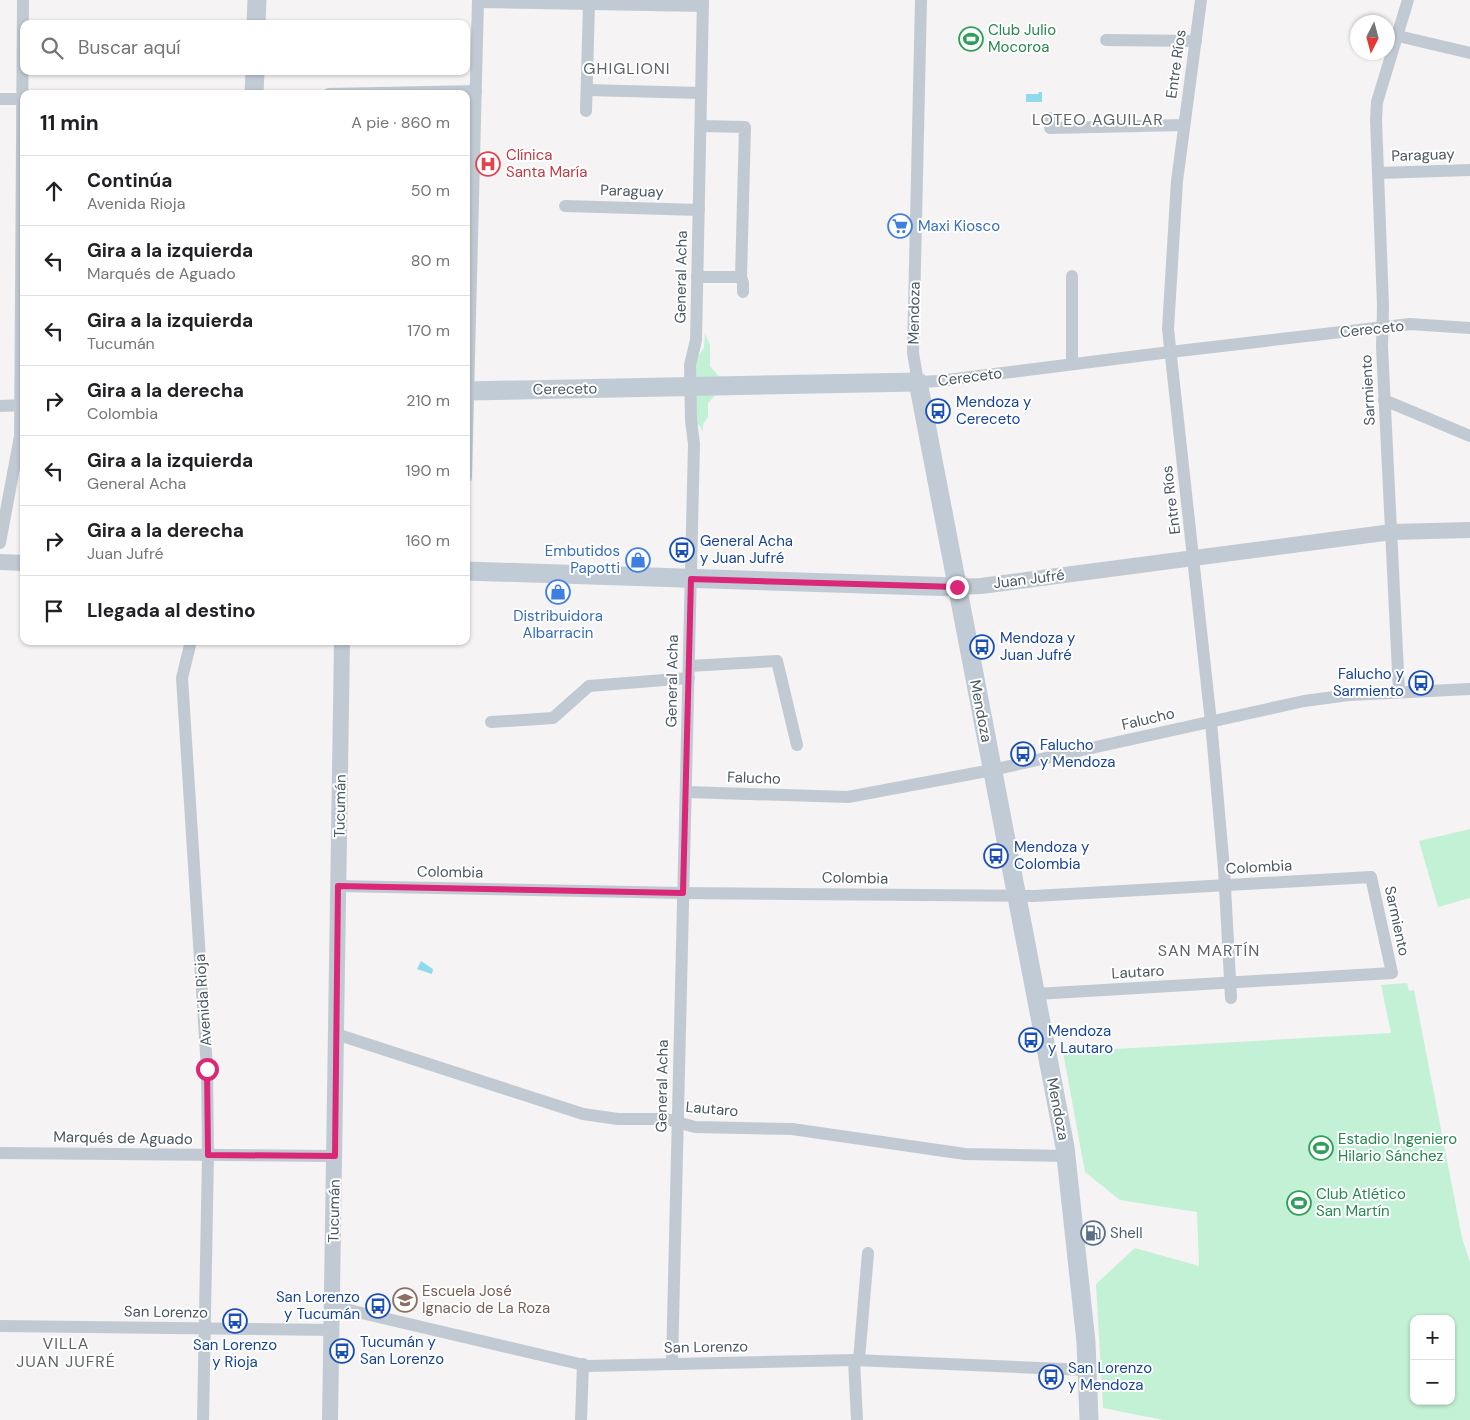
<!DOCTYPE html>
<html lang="es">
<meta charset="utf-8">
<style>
body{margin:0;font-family:"DM Sans",sans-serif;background:#f2f2f2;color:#202124}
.controls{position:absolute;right:15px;bottom:15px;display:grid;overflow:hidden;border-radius:10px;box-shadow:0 1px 4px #0004}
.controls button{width:45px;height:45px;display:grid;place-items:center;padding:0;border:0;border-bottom:1px solid #e0e0e0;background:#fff;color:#202124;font:25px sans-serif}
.compass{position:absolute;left:1350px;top:15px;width:45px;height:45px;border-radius:50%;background:#fff;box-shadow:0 1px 4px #0004;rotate:186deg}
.stop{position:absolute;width:15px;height:15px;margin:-11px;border:4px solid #db2777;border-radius:50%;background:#fff}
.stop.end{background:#db2777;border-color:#fff;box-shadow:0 1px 5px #0008}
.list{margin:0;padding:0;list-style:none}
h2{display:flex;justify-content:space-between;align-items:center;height:65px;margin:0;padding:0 20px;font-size:21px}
h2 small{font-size:16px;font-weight:400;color:#757577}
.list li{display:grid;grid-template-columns:32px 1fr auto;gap:15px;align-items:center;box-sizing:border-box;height:70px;padding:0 20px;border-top:1px solid #e0e0e0}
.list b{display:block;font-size:19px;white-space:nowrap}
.list p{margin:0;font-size:16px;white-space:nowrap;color:#757577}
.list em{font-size:16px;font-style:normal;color:#757577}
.icon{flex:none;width:28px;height:28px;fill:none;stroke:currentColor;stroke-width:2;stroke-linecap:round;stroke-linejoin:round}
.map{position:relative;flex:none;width:1470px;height:1420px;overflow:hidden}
.search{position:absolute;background:#fff;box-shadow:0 1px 4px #0004;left:20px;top:20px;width:450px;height:55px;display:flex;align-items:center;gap:12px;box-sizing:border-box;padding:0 18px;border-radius:10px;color:#757577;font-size:19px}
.panel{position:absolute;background:#fff;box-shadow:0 1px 4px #0004;left:20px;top:90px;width:450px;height:555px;border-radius:10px}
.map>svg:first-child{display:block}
.green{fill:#c3f1d5;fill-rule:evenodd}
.water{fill:#90daee}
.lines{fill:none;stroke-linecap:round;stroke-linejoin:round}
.minor{stroke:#c1cad2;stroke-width:12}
.tertiary{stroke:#c1cad2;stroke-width:16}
.secondary{stroke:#c1cbd6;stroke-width:19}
.route{stroke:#db2777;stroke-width:6}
.labels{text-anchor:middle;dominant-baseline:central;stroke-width:4;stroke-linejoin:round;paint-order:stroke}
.leisure-label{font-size:15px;fill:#27864d;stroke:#fff;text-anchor:start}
.street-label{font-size:15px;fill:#4a5661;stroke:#fff}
.health-label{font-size:15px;fill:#be3a42;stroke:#fff;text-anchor:start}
.shop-label{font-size:15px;fill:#366cbe;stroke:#fff;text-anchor:start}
.transit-label{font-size:15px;fill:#164399;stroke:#fff;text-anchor:start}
.service-label{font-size:15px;fill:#4e5e75;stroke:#fff;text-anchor:start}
.education-label{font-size:15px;fill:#785e54;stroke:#fff;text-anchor:start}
.neighbourhood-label{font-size:16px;letter-spacing:1px;fill:#5f6368;stroke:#fff}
</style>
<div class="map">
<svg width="1470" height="1420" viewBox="0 0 1470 1420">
<rect width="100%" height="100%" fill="#f5f3f3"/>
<g class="green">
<path d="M705 333 710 345V366L721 379H696V359L704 348Z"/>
<path d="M718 392 708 403V417L703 424V432L700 426 695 422 696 395Z"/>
<path d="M1470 829V898L1438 907 1419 841Z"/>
<path d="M1407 983 1409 991 1414 990 1462 1238 1470 1262V1420H1163L1103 1408 1096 1284 1135 1248 1199 1266 1197 1212 1120 1200 1085 1172 1063 1052 1391 1033 1381 985ZM1414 1319H1451V1401H1414Z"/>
</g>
<g class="water">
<path d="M1039 92H1042V102H1026V94H1038Z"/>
<path d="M421 961 433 969 432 974 417 969Z"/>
</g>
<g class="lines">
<g class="minor">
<path d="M921 0 913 353 918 382 939 381 1170 352 1410 324 1470 328"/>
<path d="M1201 0 1177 181 1168 329 1211 722 1224 869 1231 998"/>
<path d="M478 2 703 6"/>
<path d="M1398 36 1470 53"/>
<path d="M1106 40 1196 41"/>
<path d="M587 90 701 93"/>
<path d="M329 94 476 91"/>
<path d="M0 99H24"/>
<path d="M586 111 589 4"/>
<path d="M1050 118V128L1184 125"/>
<path d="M701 126 745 127 741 277 743 283V292"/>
<path d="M1378 173 1470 170"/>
<path d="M565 206 699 210"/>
<path d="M697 277H741"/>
<path d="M1072 364V276"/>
<path d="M1384 400 1470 436"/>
<path d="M0 406 24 405"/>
<path d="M466 477 478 0"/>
<path d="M0 543 20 436 23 0"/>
<path d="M191 641 182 678 207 1069 208 1155 203 1420"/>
<path d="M689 666 777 661 797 745"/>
<path d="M1399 692 1382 347 1383 306 1376 120 1377 102 1408 0"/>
<path d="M491 722 553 718 589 686 689 678"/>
<path d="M686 792 848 797 992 770 1304 701 1349 695 1470 689"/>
<path d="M338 886 683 893 1034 896 1371 877 1392 973 1036 994"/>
<path d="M336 1034 583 1114 618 1119H666L695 1127 792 1129 965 1154 1066 1156"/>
<path d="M0 1153 335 1156"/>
<path d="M332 1306 588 1366 854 1360 1087 1370"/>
<path d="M0 1326 331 1330"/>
<path d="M854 1360 857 1420"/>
<path d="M859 1360 868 1253"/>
<path d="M672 1364 694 444 691 420 690 365 696 340 703 0"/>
<path d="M581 1420 583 1364"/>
</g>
<g class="tertiary">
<path d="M0 562 24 563"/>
<path d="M957 587 981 586 1392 532 1470 530"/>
<path d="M330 1420 342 641"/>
</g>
<g class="secondary">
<path d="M256 24 257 0"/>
<path d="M254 94 255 71"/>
<path d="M466 391 918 382 1065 1147 1086 1342 1089 1420"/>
<path d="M466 571C630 577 793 581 957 587"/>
</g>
</g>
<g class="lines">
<path class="route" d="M207 1069 208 1155 335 1156 338 886 683 893 691 579 957 587"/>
</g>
<defs>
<g id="stadium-ring" transform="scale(1.25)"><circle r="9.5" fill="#fff" stroke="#2e9e5b" stroke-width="1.5"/><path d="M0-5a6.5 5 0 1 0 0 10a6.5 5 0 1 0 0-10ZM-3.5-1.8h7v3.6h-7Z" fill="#2e9e5b"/></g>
<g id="hospital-ring" transform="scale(1.25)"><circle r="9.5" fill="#fff" stroke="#e0444e" stroke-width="1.5"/><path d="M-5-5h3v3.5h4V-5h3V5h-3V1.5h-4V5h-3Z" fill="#e0444e"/></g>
<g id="supermarket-ring" transform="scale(1.25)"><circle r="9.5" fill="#fff" stroke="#3f7fe0" stroke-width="1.5"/><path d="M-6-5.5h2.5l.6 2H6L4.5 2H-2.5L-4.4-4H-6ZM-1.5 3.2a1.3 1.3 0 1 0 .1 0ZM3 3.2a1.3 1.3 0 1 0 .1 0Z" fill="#3f7fe0"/></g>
<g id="bus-ring" transform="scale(1.25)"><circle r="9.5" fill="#fff" stroke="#1a4fb4" stroke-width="1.5"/><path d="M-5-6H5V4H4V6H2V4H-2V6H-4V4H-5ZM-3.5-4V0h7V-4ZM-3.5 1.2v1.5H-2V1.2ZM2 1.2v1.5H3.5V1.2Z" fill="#1a4fb4"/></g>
<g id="shop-ring" transform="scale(1.25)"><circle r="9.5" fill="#fff" stroke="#3f7fe0" stroke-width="1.5"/><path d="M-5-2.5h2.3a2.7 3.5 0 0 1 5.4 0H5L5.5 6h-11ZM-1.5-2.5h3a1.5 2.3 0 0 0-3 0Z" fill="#3f7fe0"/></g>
<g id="fuel-ring" transform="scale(1.25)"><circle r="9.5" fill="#fff" stroke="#5c6f8a" stroke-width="1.5"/><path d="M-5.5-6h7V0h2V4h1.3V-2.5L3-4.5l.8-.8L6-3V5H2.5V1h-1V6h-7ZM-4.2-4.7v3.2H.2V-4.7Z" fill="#5c6f8a"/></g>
<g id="school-ring" transform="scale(1.25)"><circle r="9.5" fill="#fff" stroke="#8d6e63" stroke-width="1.5"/><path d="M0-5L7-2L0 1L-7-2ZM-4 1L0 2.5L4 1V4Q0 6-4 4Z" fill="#8d6e63"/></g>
</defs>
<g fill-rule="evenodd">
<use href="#stadium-ring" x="971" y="39"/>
<use href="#hospital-ring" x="488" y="164"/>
<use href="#supermarket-ring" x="900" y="226"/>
<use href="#bus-ring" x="938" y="411"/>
<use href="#bus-ring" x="682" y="550"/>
<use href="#shop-ring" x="638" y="560"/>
<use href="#shop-ring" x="558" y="592"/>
<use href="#bus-ring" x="982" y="647"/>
<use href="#bus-ring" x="1421" y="683"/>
<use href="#bus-ring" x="1023" y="754"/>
<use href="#bus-ring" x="996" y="856"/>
<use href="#bus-ring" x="1031" y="1040"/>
<use href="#stadium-ring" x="1321" y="1148"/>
<use href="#stadium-ring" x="1299" y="1203"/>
<use href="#fuel-ring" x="1093" y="1233"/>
<use href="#school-ring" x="405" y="1300"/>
<use href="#bus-ring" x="378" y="1306"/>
<use href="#bus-ring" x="235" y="1321"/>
<use href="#bus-ring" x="342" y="1351"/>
<use href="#bus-ring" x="1051" y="1377"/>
</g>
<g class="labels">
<g class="leisure-label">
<text x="988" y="30">Club Julio<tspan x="988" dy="17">Mocoroa</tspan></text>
<text x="1338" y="1139">Estadio Ingeniero<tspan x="1338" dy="17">Hilario Sánchez</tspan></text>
<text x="1316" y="1194">Club Atlético<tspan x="1316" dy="17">San Martín</tspan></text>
</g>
<g class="street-label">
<text transform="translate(1176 64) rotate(-82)">Entre Ríos</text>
<text transform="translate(1423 155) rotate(-2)">Paraguay</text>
<text transform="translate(632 191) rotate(2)">Paraguay</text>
<text transform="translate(681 277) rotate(-89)">General Acha</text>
<text transform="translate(914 313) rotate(-89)">Mendoza</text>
<text transform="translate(1372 329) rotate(-6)">Cereceto</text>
<text transform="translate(970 377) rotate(-7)">Cereceto</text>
<text transform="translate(565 389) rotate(-1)">Cereceto</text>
<text transform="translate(1368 390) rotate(-93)">Sarmiento</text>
<text transform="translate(1171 500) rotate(-97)">Entre Ríos</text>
<text transform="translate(1029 579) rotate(-7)">Juan Jufré</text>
<text transform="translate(672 681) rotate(-89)">General Acha</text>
<text transform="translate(981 711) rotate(79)">Mendoza</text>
<text transform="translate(1148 719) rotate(-13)">Falucho</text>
<text transform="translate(754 778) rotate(2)">Falucho</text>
<text transform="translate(340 806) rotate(-89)">Tucumán</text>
<text transform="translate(1259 867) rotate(-3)">Colombia</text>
<text transform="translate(450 872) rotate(1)">Colombia</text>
<text transform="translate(855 878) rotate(1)">Colombia</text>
<text transform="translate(1397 921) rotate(78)">Sarmiento</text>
<text transform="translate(1138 972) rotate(-3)">Lautaro</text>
<text transform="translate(203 1000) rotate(-94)">Avenida Rioja</text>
<text transform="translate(662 1086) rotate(-89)">General Acha</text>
<text transform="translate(712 1109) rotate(5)">Lautaro</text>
<text transform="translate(1058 1109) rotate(79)">Mendoza</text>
<text transform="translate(123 1138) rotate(1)">Marqués de Aguado</text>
<text transform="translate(334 1211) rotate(-89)">Tucumán</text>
<text transform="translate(166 1312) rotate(1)">San Lorenzo</text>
<text transform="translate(706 1347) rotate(-1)">San Lorenzo</text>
</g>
<g class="health-label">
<text x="506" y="155">Clínica<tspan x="506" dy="17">Santa María</tspan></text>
</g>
<g class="shop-label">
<text x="918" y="226">Maxi Kiosco</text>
<text x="620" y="551" text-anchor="end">Embutidos<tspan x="620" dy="17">Papotti</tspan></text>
<text x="558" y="616" text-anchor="middle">Distribuidora<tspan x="558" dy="17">Albarracin</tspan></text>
</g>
<g class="transit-label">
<text x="956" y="402">Mendoza y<tspan x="956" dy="17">Cereceto</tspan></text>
<text x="700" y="541">General Acha<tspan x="700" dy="17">y Juan Jufré</tspan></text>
<text x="1000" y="638">Mendoza y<tspan x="1000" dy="17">Juan Jufré</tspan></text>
<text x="1404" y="674" text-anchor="end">Falucho y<tspan x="1404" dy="17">Sarmiento</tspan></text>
<text x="1040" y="745">Falucho<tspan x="1040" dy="17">y Mendoza</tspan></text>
<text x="1014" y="847">Mendoza y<tspan x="1014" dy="17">Colombia</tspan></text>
<text x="1048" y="1031">Mendoza<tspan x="1048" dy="17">y Lautaro</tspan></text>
<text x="360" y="1297" text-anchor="end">San Lorenzo<tspan x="360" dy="17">y Tucumán</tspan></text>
<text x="360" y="1342">Tucumán y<tspan x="360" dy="17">San Lorenzo</tspan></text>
<text x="235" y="1345" text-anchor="middle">San Lorenzo<tspan x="235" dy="17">y Rioja</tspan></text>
<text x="1068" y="1368">San Lorenzo<tspan x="1068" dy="17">y Mendoza</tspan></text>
</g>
<g class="service-label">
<text x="1110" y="1233">Shell</text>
</g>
<g class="education-label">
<text x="422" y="1291">Escuela José<tspan x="422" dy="17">Ignacio de La Roza</tspan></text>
</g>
<g class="neighbourhood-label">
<text x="627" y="68">GHIGLIONI</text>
<text x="1098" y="119">LOTEO AGUILAR</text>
<text x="1209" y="950">SAN MARTÍN</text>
<text x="66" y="1343">VILLA<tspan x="66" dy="18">JUAN JUFRÉ</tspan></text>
</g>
</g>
</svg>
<div class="controls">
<button>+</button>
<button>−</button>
</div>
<svg class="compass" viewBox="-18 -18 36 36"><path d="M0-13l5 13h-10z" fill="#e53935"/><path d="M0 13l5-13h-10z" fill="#757577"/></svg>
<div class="stop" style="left:207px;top:1069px"></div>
<div class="stop end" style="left:957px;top:587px"></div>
<div class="search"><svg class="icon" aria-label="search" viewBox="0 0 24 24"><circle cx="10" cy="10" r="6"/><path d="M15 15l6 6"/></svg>Buscar aquí</div>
<section class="panel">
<h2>11 min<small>A pie · 860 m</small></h2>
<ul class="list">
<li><svg class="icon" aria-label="ahead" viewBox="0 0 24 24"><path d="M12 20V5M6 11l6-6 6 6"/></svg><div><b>Continúa</b><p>Avenida Rioja</p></div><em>50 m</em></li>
<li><svg class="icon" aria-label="left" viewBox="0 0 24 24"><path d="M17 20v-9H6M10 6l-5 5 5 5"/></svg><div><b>Gira a la izquierda</b><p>Marqués de Aguado</p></div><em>80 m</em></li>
<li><svg class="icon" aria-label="left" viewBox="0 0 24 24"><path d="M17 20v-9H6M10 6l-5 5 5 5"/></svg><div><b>Gira a la izquierda</b><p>Tucumán</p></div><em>170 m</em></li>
<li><svg class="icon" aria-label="right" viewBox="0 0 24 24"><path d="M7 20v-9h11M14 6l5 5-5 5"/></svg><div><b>Gira a la derecha</b><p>Colombia</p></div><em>210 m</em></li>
<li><svg class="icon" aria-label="left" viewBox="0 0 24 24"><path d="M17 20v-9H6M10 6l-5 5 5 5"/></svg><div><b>Gira a la izquierda</b><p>General Acha</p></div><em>190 m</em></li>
<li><svg class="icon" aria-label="right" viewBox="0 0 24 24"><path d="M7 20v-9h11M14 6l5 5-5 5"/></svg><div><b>Gira a la derecha</b><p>Juan Jufré</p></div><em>160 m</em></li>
<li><svg class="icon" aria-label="arrive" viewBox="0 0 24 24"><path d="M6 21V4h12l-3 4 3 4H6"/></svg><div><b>Llegada al destino</b></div></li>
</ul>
</section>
</div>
